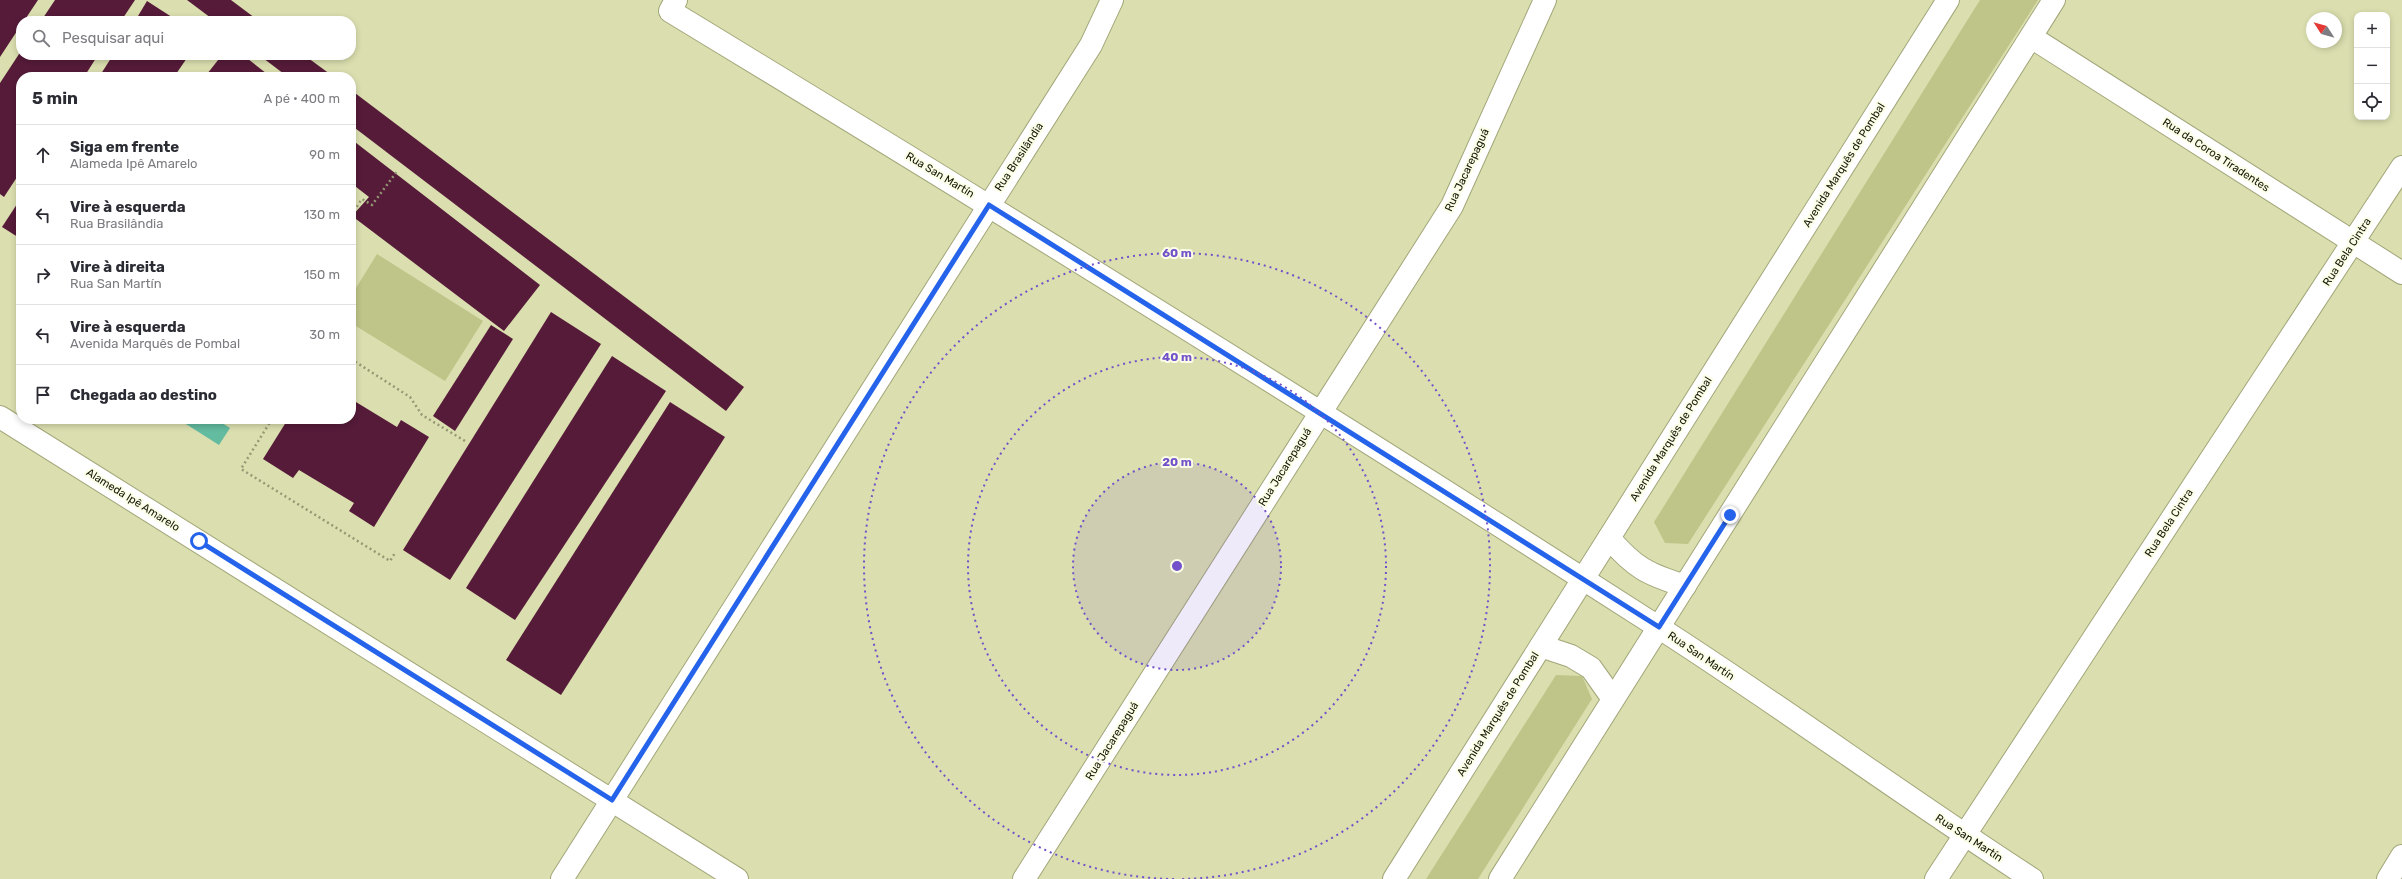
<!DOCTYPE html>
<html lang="pt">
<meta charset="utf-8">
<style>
body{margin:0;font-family:Rubik,sans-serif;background:#f7f7f7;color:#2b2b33}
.controls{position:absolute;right:12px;top:12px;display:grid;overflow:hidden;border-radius:8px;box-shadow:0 2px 6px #0003}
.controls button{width:36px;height:36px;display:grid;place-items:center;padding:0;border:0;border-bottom:1px solid #e1e1e2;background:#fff;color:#2b2b33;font:20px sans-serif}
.compass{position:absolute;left:2306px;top:12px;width:36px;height:36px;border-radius:50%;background:#fff;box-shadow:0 2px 6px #0003;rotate:306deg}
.stop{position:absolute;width:12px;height:12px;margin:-9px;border:3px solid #2563eb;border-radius:50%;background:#fff}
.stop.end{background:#2563eb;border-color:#fff;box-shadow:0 1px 4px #0008}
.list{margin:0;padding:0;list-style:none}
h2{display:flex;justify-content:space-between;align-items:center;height:52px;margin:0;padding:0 16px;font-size:17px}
h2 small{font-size:13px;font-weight:400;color:#7c7c81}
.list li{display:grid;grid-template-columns:26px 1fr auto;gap:12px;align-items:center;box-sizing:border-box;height:60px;padding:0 16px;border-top:1px solid #e1e1e2}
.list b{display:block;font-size:15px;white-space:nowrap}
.list p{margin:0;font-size:13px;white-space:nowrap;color:#7c7c81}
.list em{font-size:13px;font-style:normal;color:#7c7c81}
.icon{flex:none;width:22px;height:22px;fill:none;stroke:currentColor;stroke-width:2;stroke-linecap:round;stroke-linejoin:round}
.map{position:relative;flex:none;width:2402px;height:879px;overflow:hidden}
.search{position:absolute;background:#fff;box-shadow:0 2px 6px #0003;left:16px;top:16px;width:340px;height:44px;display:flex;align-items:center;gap:10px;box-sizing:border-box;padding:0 14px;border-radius:16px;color:#7c7c81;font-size:15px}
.panel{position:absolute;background:#fff;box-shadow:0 2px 6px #0003;left:16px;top:72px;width:340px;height:352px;border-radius:16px}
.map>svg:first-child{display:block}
.green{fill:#bfc489}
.water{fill:#63bba0}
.building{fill:#561b39}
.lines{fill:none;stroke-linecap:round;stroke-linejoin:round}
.minor-casing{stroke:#a3a679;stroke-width:24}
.secondary-casing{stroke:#a3a679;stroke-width:24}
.path{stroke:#969874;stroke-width:2.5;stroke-dasharray:2 3;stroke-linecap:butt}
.minor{stroke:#fff;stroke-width:22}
.secondary{stroke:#fff;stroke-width:22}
.route{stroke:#2563eb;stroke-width:5}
.ring{fill:none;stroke:#7251ca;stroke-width:2;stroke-dasharray:2 4}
.labels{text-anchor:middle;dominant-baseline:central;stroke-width:4;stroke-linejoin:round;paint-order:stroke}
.street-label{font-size:11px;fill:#151505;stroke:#fbfee6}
.centre{fill:#7251ca;stroke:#fbfee6;stroke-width:2}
.ring-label{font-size:12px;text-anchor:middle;font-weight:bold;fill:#7251ca;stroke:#fbfee6;stroke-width:4;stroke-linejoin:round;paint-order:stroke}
</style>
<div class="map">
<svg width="2402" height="879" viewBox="0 0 2402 879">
<rect width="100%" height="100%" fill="#dbdfaf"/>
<g class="green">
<path d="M1980 0H2038L1688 544 1665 543 1654 522Z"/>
<path d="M377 254 483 321 445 381 351 323V296Z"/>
<path d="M1556 675 1582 676 1592 699 1478 879H1426Z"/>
</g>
<path class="water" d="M178 419H216L230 428 219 445Z"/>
<g class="building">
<path d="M0 0H38L24 21H21V25L0 57Z"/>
<path d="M55 0H135L121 21H41Z"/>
<path d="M187 0H231L259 21H215Z"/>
<path d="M147 1 178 21H135Z"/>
<path d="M21 51V55H98L84 77H21V171L4 197 0 194V83Z"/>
<path d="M113 55H189L174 77H99Z"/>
<path d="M222 55H243L271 77H211L207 74Z"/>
<path d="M259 55H304L334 77H288Z"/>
<path d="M351 90 744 387 726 411 351 125Z"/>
<path d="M351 139 540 285 504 331 352 216 369 197 351 183Z"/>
<path d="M21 198V239L2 227Z"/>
<path d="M551 312 601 344 450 580 403 550Z"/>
<path d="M491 325 513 339 455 431 433 416Z"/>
<path d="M612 356 666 391 515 620 466 588Z"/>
<path d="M351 399 397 427 401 420 429 437 374 527 349 511 354 503 299 470 293 478 263 459 288 419H351Z"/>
<path d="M670 402 725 437 561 695 506 660Z"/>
</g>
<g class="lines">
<g class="minor-casing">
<g id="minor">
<path d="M676 0 670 11C1001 212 1330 416 1655 625 1783 707 1905 797 2032 879"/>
<path d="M2031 37 2402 273"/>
<path d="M0 417 737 879"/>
<path d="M562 879 1091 45 1112 0"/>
<path d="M1024 879 1452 206 1545 0"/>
<path d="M1936 879 2402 167"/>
<path d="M2388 879 2402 856"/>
</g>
</g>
<g class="secondary-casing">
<g id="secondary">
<path d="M1609 538C1635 568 1647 574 1685 586"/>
<path d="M1541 646 1571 656 1591 668 1613 699"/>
<path d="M1394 879 1948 0"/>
<path d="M1500 879 2054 0"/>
</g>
</g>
<g class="path">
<path d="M351 215 362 199 372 205 398 170"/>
<path d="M17 276 21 279"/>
<path d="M351 359 410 397 422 415 465 441"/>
<path d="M272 419 241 469 390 561 395 553"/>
</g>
<use href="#minor" class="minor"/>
<use href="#secondary" class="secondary"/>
</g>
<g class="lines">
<path class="route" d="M199 541 612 800 989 205 1659 627 1730 515"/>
</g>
<circle cx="1177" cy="566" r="104" fill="#7251ca" fill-opacity=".12"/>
<g class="ring">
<circle cx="1177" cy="566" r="104"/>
<circle cx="1177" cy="566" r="209"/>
<path d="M1174 879A313 313 0 1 1 1180 879"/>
</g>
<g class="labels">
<g class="street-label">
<text transform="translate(2216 155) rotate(33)">Rua da Coroa Tiradentes</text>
<text transform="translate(1019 157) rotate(-57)">Rua Brasilândia</text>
<text transform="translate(1844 165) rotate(-58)">Avenida Marquês de Pombal</text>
<text transform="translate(1467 170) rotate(-65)">Rua Jacarepaguá</text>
<text transform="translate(940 175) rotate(31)">Rua San Martín</text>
<text transform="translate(2347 252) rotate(-57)">Rua Bela Cintra</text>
<text transform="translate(1671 439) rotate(-58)">Avenida Marquês de Pombal</text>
<text transform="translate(1285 467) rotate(-58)">Rua Jacarepaguá</text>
<text transform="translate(133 500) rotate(32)">Alameda Ipê Amarelo</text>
<text transform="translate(2169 523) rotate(-57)">Rua Bela Cintra</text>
<text transform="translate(1701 656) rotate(34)">Rua San Martín</text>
<text transform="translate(1498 714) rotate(-58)">Avenida Marquês de Pombal</text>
<text transform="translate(1112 741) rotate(-58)">Rua Jacarepaguá</text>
<text transform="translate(1969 838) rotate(33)">Rua San Martín</text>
</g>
</g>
<circle cx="1177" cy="566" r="6" class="centre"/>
<g class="ring-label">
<text x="1177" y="257">60 m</text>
<text x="1177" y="361">40 m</text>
<text x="1177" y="466">20 m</text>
</g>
</svg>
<div class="controls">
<button>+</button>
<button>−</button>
<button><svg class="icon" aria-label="locate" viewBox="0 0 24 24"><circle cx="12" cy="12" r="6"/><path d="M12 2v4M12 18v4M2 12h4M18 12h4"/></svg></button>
</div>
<svg class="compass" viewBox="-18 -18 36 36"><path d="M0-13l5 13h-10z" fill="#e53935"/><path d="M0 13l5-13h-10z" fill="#7c7c81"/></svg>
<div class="stop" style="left:199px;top:541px"></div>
<div class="stop end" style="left:1730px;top:515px"></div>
<div class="search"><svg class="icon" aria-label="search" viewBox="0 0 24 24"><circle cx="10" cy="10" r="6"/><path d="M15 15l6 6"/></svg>Pesquisar aqui</div>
<section class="panel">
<h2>5 min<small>A pé · 400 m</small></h2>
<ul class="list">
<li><svg class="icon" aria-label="ahead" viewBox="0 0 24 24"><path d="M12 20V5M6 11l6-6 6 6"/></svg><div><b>Siga em frente</b><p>Alameda Ipê Amarelo</p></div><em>90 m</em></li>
<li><svg class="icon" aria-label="left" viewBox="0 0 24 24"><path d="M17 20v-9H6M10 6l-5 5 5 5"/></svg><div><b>Vire à esquerda</b><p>Rua Brasilândia</p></div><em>130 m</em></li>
<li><svg class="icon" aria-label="right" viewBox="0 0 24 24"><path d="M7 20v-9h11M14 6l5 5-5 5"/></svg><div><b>Vire à direita</b><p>Rua San Martín</p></div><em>150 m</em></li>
<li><svg class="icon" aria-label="left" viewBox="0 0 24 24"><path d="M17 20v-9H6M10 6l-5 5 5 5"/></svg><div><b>Vire à esquerda</b><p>Avenida Marquês de Pombal</p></div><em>30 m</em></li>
<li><svg class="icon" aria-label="arrive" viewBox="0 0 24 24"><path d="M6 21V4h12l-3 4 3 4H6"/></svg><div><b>Chegada ao destino</b></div></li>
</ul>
</section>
</div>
